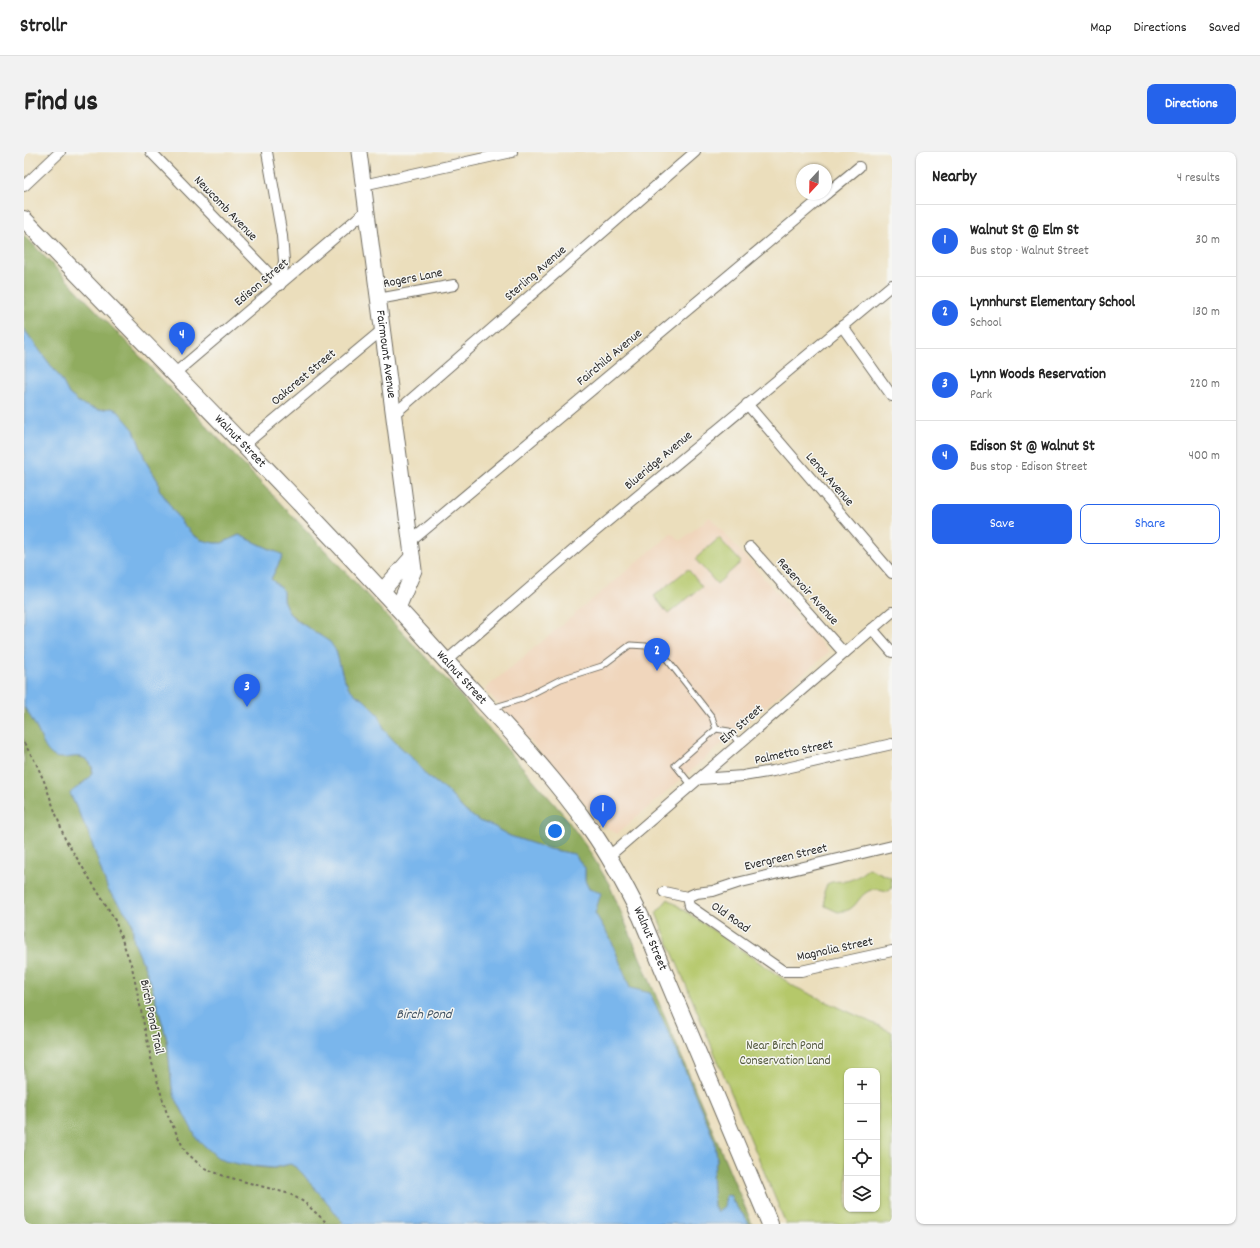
<!DOCTYPE html>
<meta charset="utf-8">
<style>
body{margin:0;font-family:Dekko,sans-serif;background:#f2f2f2;color:#222}
.controls{position:absolute;right:12px;bottom:12px;display:grid;overflow:hidden;border-radius:8px;box-shadow:0 1px 3px #0004}
.controls button{width:36px;height:36px;display:grid;place-items:center;padding:0;border:0;border-bottom:1px solid #e0e0e0;background:#fff;color:#222;font:20px sans-serif}
.compass{position:absolute;left:772px;top:12px;width:36px;height:36px;border-radius:50%;background:#fff;box-shadow:0 1px 3px #0004;rotate:202deg}
.you{position:absolute;left:531px;top:679px;width:14px;height:14px;margin:-10px;border:3px solid #fff;border-radius:50%;background:#1a73e8;box-shadow:0 0 0 6px #1a73e833}
.badge{display:grid;place-items:center;width:26px;height:26px;border-radius:50%;background:#2563eb;color:#fff;font-size:13px;font-weight:700}
.pin{position:absolute;translate:-50% -33px;filter:drop-shadow(0 1px 2px #0008)}
.pin::after{content:'';position:absolute;top:21px;width:14px;height:12px;background:inherit;clip-path:polygon(0 0,100% 0,50% 100%)}
.list{margin:0;padding:0;list-style:none}
h2{display:flex;justify-content:space-between;align-items:center;height:52px;margin:0;padding:0 16px;font-size:17px}
h2 small{font-size:13px;font-weight:400;color:#767676}
.list li{display:grid;grid-template-columns:26px 1fr auto;gap:12px;align-items:center;box-sizing:border-box;height:72px;padding:0 16px;border-top:1px solid #e0e0e0}
.list b{display:block;font-size:15px;white-space:nowrap}
.list p{margin:0;font-size:13px;white-space:nowrap;color:#767676}
.list em{font-size:13px;font-style:normal;color:#767676}
.actions{display:flex;gap:8px;padding:12px 16px}
.actions a{flex:1;padding:9px 0;border:1px solid #2563eb;border-radius:8px;text-align:center;font-size:14px;color:#2563eb}
.actions .main{background:#2563eb;color:#fff}
.icon{flex:none;width:22px;height:22px;fill:none;stroke:currentColor;stroke-width:2;stroke-linecap:round;stroke-linejoin:round}
.map{position:relative;flex:none;width:868px;height:1072px;overflow:hidden;border-radius:8px}
header{display:flex;align-items:center;gap:24px;box-sizing:border-box;height:56px;padding:0 20px;background:#fff;border-bottom:1px solid #e0e0e0}
header strong{font-size:19px}
nav{display:flex;gap:22px;margin-inline-start:auto;font-size:14px}
.intro{display:flex;align-items:center;justify-content:space-between;box-sizing:border-box;height:96px;padding:0 24px}
h1{margin:0;font-size:28px}
.button{padding:10px 18px;border-radius:8px;background:#2563eb;color:#fff;font-size:14px;font-weight:700}
main{display:flex;gap:24px;padding:0 24px}
aside{flex:1;background:#fff;border-radius:8px;box-shadow:0 1px 3px #0004}
.map>svg:first-child{display:block}
.built{fill:#f0d6bc}
.green{fill:#b5c86b;stroke:#707a4b;fill-rule:evenodd}
.forest{fill:#90ac5f;stroke:#5e6c45}
.water{fill:#7ab6ec;stroke:#52708c}
.lines{fill:none;stroke-linecap:round;stroke-linejoin:round}
.lane-casing{stroke:#6e6a5e;stroke-width:7}
.street-casing{stroke:#6e6a5e;stroke-width:12}
.secondary-casing{stroke:#6e6a5e;stroke-width:17}
.primary-casing{stroke:#6e6a5e;stroke-width:18}
.path{stroke:#6e6a5e;stroke-width:2;stroke-dasharray:3 3;stroke-linecap:butt}
.lane{stroke:#fff;stroke-width:5}
.street{stroke:#fff;stroke-width:10}
.secondary{stroke:#fff;stroke-width:15}
.primary{stroke:#fff;stroke-width:16}
.labels{text-anchor:middle;dominant-baseline:central;stroke-width:3;stroke-linejoin:round;paint-order:stroke}
.street-label{font-size:13px;fill:#2b2b2b;stroke:#f6f6f2}
.park-label{font-size:13px;fill:#545a3e;stroke:#f6f6f2}
.water-label{font-size:14px;font-style:italic;fill:#435565;stroke:#f6f6f2}
</style>
<header>
<strong>Strollr</strong>
<nav><a>Map</a><a>Directions</a><a>Saved</a></nav>
</header>
<div class="intro"><h1>Find us</h1><a class="button">Directions</a></div>
<main>
<div class="map">
<svg width="868" height="1072" viewBox="0 0 868 1072">
<rect width="100%" height="100%" fill="#f6f6f2"/>
<filter id="ink" filterUnits="userSpaceOnUse"><feTurbulence type="fractalNoise" baseFrequency=".025" numOctaves="2"/><feDisplacementMap in="SourceGraphic" scale="8" xChannelSelector="R" yChannelSelector="G"/><feConvolveMatrix kernelMatrix="1 2 1 2 8 2 1 2 1" color-interpolation-filters="sRGB"/></filter>
<filter id="wash" filterUnits="userSpaceOnUse"><feTurbulence type="fractalNoise" baseFrequency=".012" numOctaves="4" result="noise"/><feDisplacementMap in="SourceGraphic" scale="16" xChannelSelector="R" yChannelSelector="G"/><feGaussianBlur stdDeviation="0.9" result="paint"/><feColorMatrix in="noise" values="0 0 0 0 0 0 0 0 0 0 0 0 0 0 0 0 0 1.4 0 .05"/><feComposite in="paint" operator="in"/></filter>
<g filter="url(#wash)">
<rect width="100%" height="100%" fill="#ebdebc"/>
<path class="built" d="M686 365 805 500 593 682 580 674 461 537 648 381 656 389Z"/>
<g class="green">
<path d="M695 386 717 410 693 432 671 407Z"/>
<path d="M664 417 678 435 644 462 630 444Z"/>
<path d="M845 716 867 726 868 736 865 739C859 739 853 735 847 738 836 742 834 752 826 757 823 759 818 759 814 760L801 754 800 740 803 732C810 728 815 730 822 729 832 727 837 722 845 716Z"/>
<path d="M644 747 771 835 868 880V1072H762L632 761ZM823 919H853V1057H823Z"/>
</g>
<g class="forest">
<path d="M0 83 280 376 421 526 540 663 564 697 585 732 728 1072H725C720 1061 710 1056 707 1044L702 1043 700 1056 694 1060 690 1055 688 1024 693 1008 691 990 651 895 606 837 587 788 571 761 565 737 561 729V716L550 702 525 697 486 684 475 678 471 675 455 669 440 658 423 639 403 624 387 605 370 589 360 578 354 563 340 548 332 543 325 536 319 524 312 499 295 482 284 476 265 461 259 448V438L247 427 259 403 215 383 198 391H190L177 388 169 383 157 370 135 337 134 329 122 310 110 278 87 256 75 258 65 255 57 252 45 242 37 227 10 191 0 177Z"/>
<path d="M0 555C5 562 10 569 13 577 18 586 20 596 28 603 36 609 47 603 56 605 64 606 71 615 67 623 65 628 59 629 56 633 53 637 50 642 48 646L64 680 84 738 106 766 108 771 110 790 126 828 143 888 148 935 151 944 159 961 193 1005C206 1011 237 1017 251 1016 256 1015 261 1013 266 1012 275 1016 280 1023 286 1031 299 1045 308 1055 319 1072H0Z"/>
</g>
<path class="water" d="M0 177 10 191 37 227 45 242 57 252 65 255 75 258 87 256 93 258 110 278 122 310 134 329 135 337 157 370 169 383 177 388 190 391H198L215 383 259 403 247 427 259 438V448L265 461 272 468 306 490 312 499 319 524 325 536 332 543 340 548 355 563 360 578 370 589 387 605 403 624 423 639 440 658 455 669 471 675 475 678 486 684 525 697 550 702 561 716V729L565 737 577 741 571 761 587 788 606 836 626 841 651 895 691 990 693 1008 688 1024 690 1055 694 1060 700 1055 702 1043 707 1044C710 1056 720 1061 725 1072H319C308 1055 299 1045 286 1031 280 1023 275 1016 266 1012L250 1016 219 1013 201 1009 193 1005 173 987 151 945 148 935 143 888 126 828 110 790 108 771 106 766 84 738 64 680 48 646 46 641C54 634 76 623 66 611 55 597 39 612 28 603 19 596 18 586 13 577 9 569 5 562 0 555Z"/>
</g>
<g filter="url(#ink)">
<g class="lines">
<g class="lane-casing">
<g id="lane">
<path d="M468 556 498 547 537 527 578 514 606 493 622 494 638 501 688 565 692 577"/>
<path d="M668 634 651 613 692 577 705 579 716 592"/>
</g>
</g>
<g class="street-casing">
<g id="street">
<path d="M127 0 256 133"/>
<path d="M243 0 258 84 260 109 256 133"/>
<path d="M339 33 488 0"/>
<path d="M0 34 36 0"/>
<path d="M802 42 835 15"/>
<path d="M354 147 430 133"/>
<path d="M818 174 868 244"/>
<path d="M150 222 342 59"/>
<path d="M723 252 868 421"/>
<path d="M369 263 671 0"/>
<path d="M219 294 358 178"/>
<path d="M386 390 802 42"/>
<path d="M726 395 820 501"/>
<path d="M848 477 868 500"/>
<path d="M422 509 568 382 868 133"/>
<path d="M676 627 719 624 749 619 868 592"/>
<path d="M584 705 868 460"/>
<path d="M640 740 663 745 665 754 759 819H777L868 799"/>
<path d="M663 745 672 741 689 739 713 731 868 694"/>
</g>
</g>
<g class="secondary-casing">
<g id="secondary">
<path id="s1" d="M335 0 390 418 374 456"/>
<path d="M358 439 388 405"/>
</g>
</g>
<g class="primary-casing">
<g id="primary">
<path id="s2" d="M0 67C138 210 279 351 412 498 465 557 522 614 568 679 587 706 602 735 617 765L746 1072"/>
</g>
</g>
<path class="path" d="M0 591 12 611 20 629 41 687 90 766 108 815 128 911 143 962 161 999 178 1015 200 1024 266 1042 280 1050 304 1072"/>
<use href="#lane" class="lane"/>
<use href="#street" class="street"/>
<use href="#secondary" class="secondary"/>
<use href="#primary" class="primary"/>
</g>
</g>
<g class="labels">
<g class="street-label">
<text transform="translate(201 57) rotate(46)">Newcomb Avenue</text>
<text transform="translate(512 122) rotate(-41)">Sterling Avenue</text>
<text transform="translate(389 127) rotate(-11)">Rogers Lane</text>
<text transform="translate(238 131) rotate(-40)">Edison Street</text>
<text stroke="none"><textPath href="#s1" startOffset="204">Fairmount Avenue</textPath></text>
<text transform="translate(586 206) rotate(-40)">Fairchild Avenue</text>
<text transform="translate(280 226) rotate(-40)">Oakcrest Street</text>
<text stroke="none"><textPath href="#s2" startOffset="310">Walnut Street</textPath></text>
<text transform="translate(635 309) rotate(-40)">Blueridge Avenue</text>
<text transform="translate(805 328) rotate(49)">Lenox Avenue</text>
<text transform="translate(783 440) rotate(48)">Reservoir Avenue</text>
<text stroke="none"><textPath href="#s2" startOffset="634">Walnut Street</textPath></text>
<text transform="translate(718 573) rotate(-41)">Elm Street</text>
<text transform="translate(770 601) rotate(-12)">Palmetto Street</text>
<text transform="translate(762 706) rotate(-13)">Evergreen Street</text>
<text transform="translate(706 766) rotate(35)">Old Road</text>
<text stroke="none"><textPath href="#s2" startOffset="958">Walnut Street</textPath></text>
<text transform="translate(811 798) rotate(-12)">Magnolia Street</text>
<text transform="translate(127 865) rotate(78)">Birch Pond Trail</text>
</g>
<g class="park-label">
<text x="761" y="894">Near Birch Pond<tspan x="761" dy="15">Conservation Land</tspan></text>
</g>
<g class="water-label">
<text x="400" y="863">Birch Pond</text>
</g>
</g>
</svg>
<div class="controls">
<button>+</button>
<button>−</button>
<button><svg class="icon" aria-label="locate" viewBox="0 0 24 24"><circle cx="12" cy="12" r="6"/><path d="M12 2v4M12 18v4M2 12h4M18 12h4"/></svg></button>
<button><svg class="icon" aria-label="layers" viewBox="0 0 24 24"><path d="M12 4l9 5-9 5-9-5zM3 14l9 5 9-5"/></svg></button>
</div>
<svg class="compass" viewBox="-18 -18 36 36"><path d="M0-13l5 13h-10z" fill="#e53935"/><path d="M0 13l5-13h-10z" fill="#767676"/></svg>
<div class="you"></div>
<div class="pin badge" style="left:579px;top:676px">1</div>
<div class="pin badge" style="left:633px;top:519px">2</div>
<div class="pin badge" style="left:223px;top:555px">3</div>
<div class="pin badge" style="left:158px;top:203px">4</div>
</div>
<aside>
<h2>Nearby<small>4 results</small></h2>
<ul class="list">
<li><span class="badge">1</span><div><b>Walnut St @ Elm St</b><p>Bus stop · Walnut Street</p></div><em>30 m</em></li>
<li><span class="badge">2</span><div><b>Lynnhurst Elementary School</b><p>School</p></div><em>130 m</em></li>
<li><span class="badge">3</span><div><b>Lynn Woods Reservation</b><p>Park</p></div><em>220 m</em></li>
<li><span class="badge">4</span><div><b>Edison St @ Walnut St</b><p>Bus stop · Edison Street</p></div><em>400 m</em></li>
</ul>
<div class="actions"><a class="main">Save</a><a>Share</a></div>
</aside>
</main>
